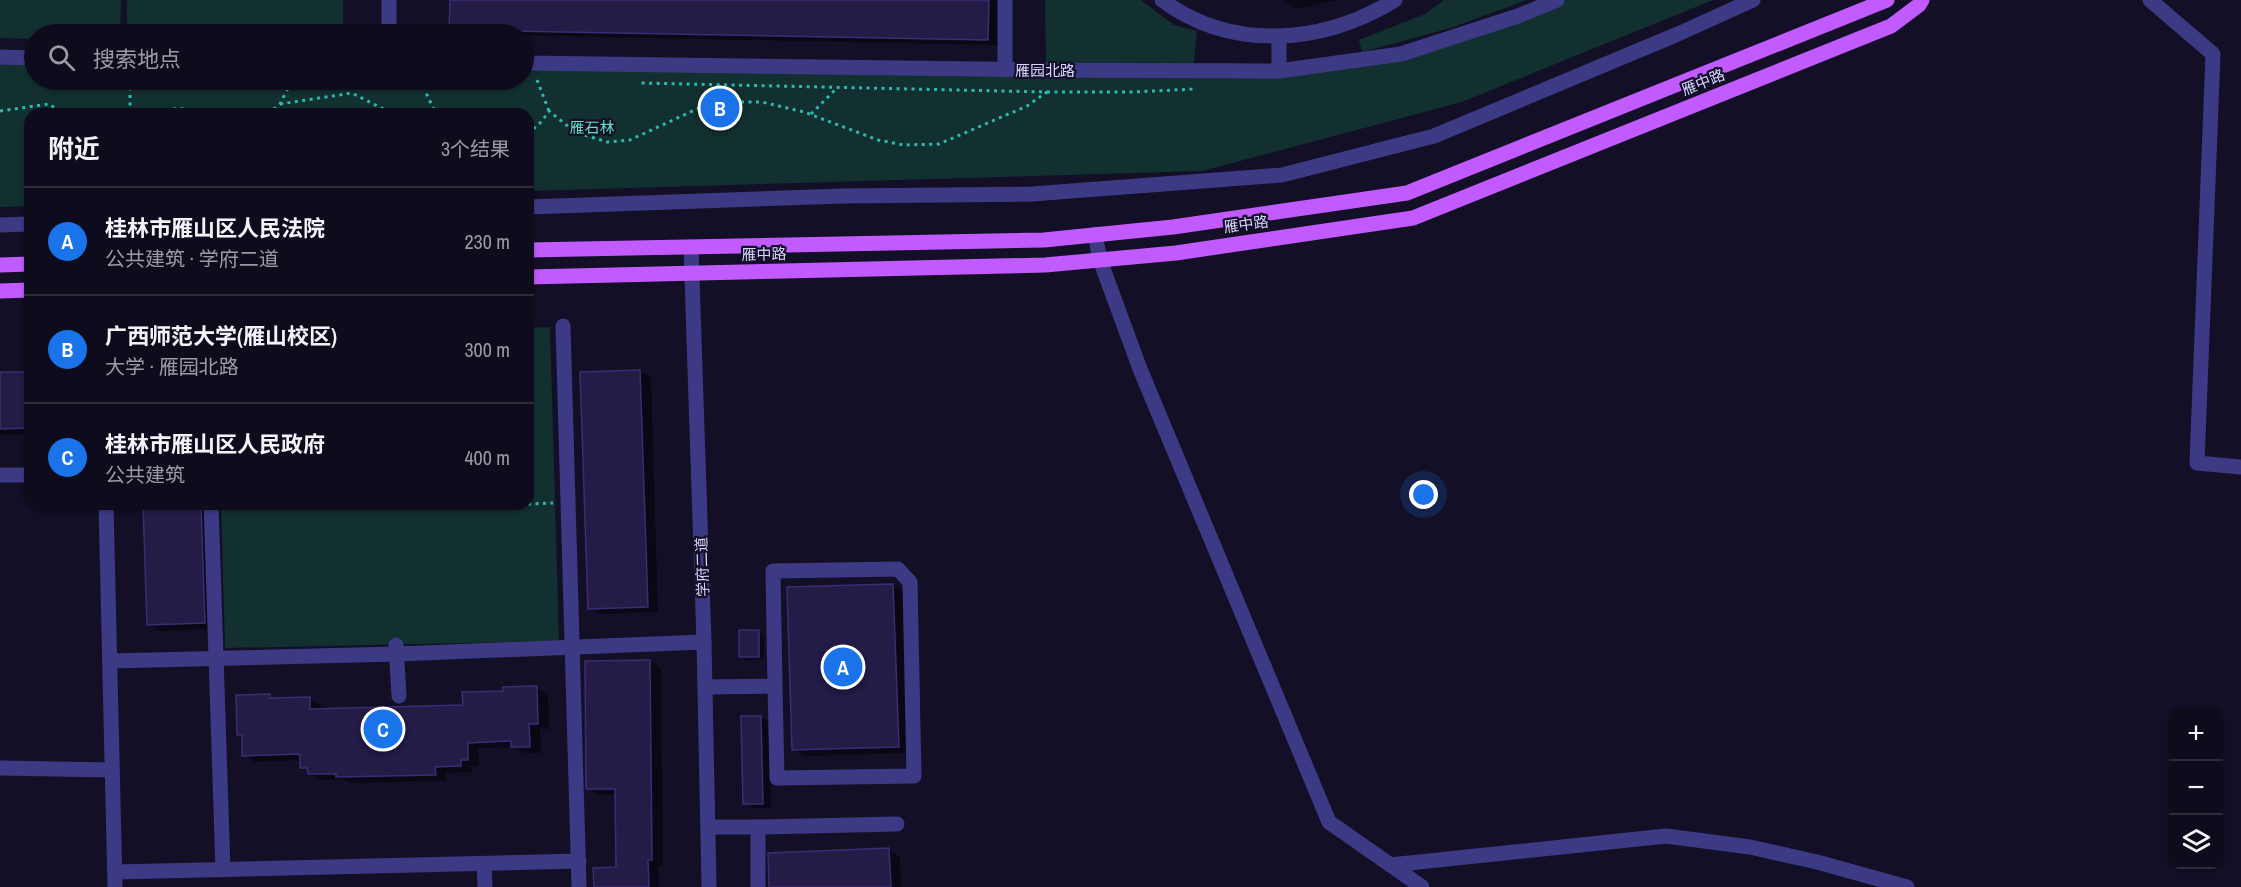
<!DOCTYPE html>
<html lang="zh">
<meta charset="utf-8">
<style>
body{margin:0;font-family:"Archivo Narrow","Noto Sans SC",sans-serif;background:#171425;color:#f1f3f6}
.controls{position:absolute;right:18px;bottom:18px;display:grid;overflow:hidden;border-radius:12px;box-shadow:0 2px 4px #0004}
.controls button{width:54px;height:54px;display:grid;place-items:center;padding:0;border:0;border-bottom:2px solid #2e2b3b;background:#0e0b1c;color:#f1f3f6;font:30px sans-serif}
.you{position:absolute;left:1424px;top:495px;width:21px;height:21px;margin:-15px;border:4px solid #fff;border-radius:50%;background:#1a73e8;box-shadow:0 0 0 9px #1a73e833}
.badge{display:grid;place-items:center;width:39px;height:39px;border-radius:50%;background:#1a73e8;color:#fff;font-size:20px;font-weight:700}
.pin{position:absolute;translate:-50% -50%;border:3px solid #fff;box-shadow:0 2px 6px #0006}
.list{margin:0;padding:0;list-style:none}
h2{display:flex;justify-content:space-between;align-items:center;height:78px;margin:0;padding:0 24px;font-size:26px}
h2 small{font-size:20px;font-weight:400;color:#9b9ba3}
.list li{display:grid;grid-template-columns:39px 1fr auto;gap:18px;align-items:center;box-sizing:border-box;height:108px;padding:0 24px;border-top:2px solid #2e2b3b}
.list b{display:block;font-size:22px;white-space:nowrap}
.list p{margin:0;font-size:20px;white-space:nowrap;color:#9b9ba3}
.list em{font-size:20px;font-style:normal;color:#9b9ba3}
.icon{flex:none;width:33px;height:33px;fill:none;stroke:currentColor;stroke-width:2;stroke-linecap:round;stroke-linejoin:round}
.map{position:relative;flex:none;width:2241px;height:887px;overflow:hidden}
.search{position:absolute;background:#0e0b1c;box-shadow:0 2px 4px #0004;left:24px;top:24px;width:510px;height:66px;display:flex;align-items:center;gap:15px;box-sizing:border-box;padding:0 21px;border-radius:33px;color:#9b9ba3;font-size:22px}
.panel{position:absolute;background:#0e0b1c;box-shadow:0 2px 4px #0004;left:24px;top:108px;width:510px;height:402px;border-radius:18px}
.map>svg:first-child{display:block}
.green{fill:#12302f}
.shadow{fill:#0007}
.building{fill:#241b47;stroke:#3b2d73;stroke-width:1.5}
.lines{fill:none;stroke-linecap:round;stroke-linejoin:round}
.path{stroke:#2fb8b0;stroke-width:3;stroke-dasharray:3 4.5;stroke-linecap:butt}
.minor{stroke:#3d3a85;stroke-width:15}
.major{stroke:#c25bff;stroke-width:15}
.labels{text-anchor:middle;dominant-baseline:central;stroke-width:4.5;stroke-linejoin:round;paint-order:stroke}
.street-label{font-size:15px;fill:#d9d4ff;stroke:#130f26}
.park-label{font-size:15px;fill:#5fe0c0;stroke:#130f26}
</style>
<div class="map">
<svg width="2241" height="887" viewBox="0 0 2241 887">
<rect width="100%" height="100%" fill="#130f26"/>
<g class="green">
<path d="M0 0H121L120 34H34V39L0 38Z"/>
<rect x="127" y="0" width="216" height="34"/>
<path d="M1045 0H1141L1174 25 1197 31 1194 63 1046 62Z"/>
<path d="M1444 0H1527L1451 28 1362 52 1359 40 1425 14Z"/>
<path d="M1557 0H1713L1462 102 1202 171 528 191V114H30V206L0 207V57L34 58V80H524V63L1279 71 1401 54Z"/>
<path d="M550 327 559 641 225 648 221 504H528V328Z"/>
</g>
<g class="shadow">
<path d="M451 0H1000L999 45 460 34 451 29Z"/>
<path d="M1284 0H1337L1296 9Z"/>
<path d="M640 372 651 378 658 612 600 614 589 608Z"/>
<path d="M0 374H30V434L0 435Z"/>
<path d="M145 504H213L216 629 160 631 148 624Z"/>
<path d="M893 585 904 592 909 753 805 756 794 749Z"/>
<path d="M759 632 764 635V659L746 660 741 656Z"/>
<path d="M650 662 661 668 663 866H659V887H595L617 869V795H599L588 788Z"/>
<path d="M536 688 548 694 549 729H540L541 753H524L514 747 478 748 479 766H472V772L446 773V781L349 783 343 779 320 780 302 767 301 760 255 762 244 755 243 737 238 734 270 696 276 700 309 699 321 705V711L464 706 504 692Z"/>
<path d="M761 717 769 722 771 808H753L745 803Z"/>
<path d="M889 850 900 857 901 887H770Z"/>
</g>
<g class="building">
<path d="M450 0H989L988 40 449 30Z"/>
<path d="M640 370 648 607 588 609 580 372Z"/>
<path d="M0 372H30V428L0 429Z"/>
<path d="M143 504H201L205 623 147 625Z"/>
<path d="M893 584 899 747 792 750 787 587Z"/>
<rect x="739" y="630" width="20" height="27"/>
<path d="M650 660 652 860H648L649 887H594L593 868 616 867 615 789H586L585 661Z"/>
<path d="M537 686 538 724H529L530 747H511V741L468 743V760H461V766L435 767 436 775 336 777V774H308L307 768H300V754L242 756V735H237L236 695 270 694V698L310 697V709L463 705 462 692 503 691V687Z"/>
<path d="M741 716H761L763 804H743Z"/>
<path d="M889 848 891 887H769L768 853Z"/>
</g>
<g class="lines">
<g class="path">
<path d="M130 80V114"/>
<path d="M420 80 436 114"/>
<path d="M537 80 549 111"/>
<path d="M1047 92H1134L1195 89"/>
<path d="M280 104 352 93 393 114"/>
<path d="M0 111 49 104 64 114"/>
<path d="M151 114C170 107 188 107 208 114"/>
<path d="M268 114 280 104 292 80"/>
<path d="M811 114 837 88"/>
<path d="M528 134 542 121 549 111 575 132 607 142 630 140 699 108 730 102H762L804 112 878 140 904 145 939 144 1027 106 1047 92 640 83"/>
<path d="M518 504H527"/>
<path d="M528 504 553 503"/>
<path d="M228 506H253"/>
</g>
<g class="minor">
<path d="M1162 0C1232 52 1323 44 1395 0"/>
<path d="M2150 0 2213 54 2197 463 2241 467"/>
<path d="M389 34V0"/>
<path d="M0 57 34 58"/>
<path d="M524 63 1047 70 1279 71 1401 54 1518 16 1557 0"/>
<path d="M1005 70V0"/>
<path d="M1279 71V38"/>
<path d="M528 207 843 196 1032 194 1282 175 1434 136 1678 34 1753 0"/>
<path d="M0 225 30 224"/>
<path d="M1095 234 1100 260 1140 369 1329 822 1422 887"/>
<path d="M691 247 704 642 709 887"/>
<path d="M563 326 579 887"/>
<path d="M0 475H30"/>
<path d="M106 504 115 887"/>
<path d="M211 504 223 870"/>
<path d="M396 645 399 696"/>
<path d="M110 661 397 654 704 642"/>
<path d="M705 687 775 686 773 571 898 569 910 582 914 776 777 778 775 686"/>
<path d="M0 768 111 770"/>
<path d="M708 827H758V887"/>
<path d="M758 827 897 824"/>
<path d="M484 864 485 887"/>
<path d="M1390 865 1666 836 1750 847 1817 862 1907 887"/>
<path d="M115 872 579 861"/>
</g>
<g class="major">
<path d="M528 250 1044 240 1173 227 1407 193 1887 0"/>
<path d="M0 265 30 264"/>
<path d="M528 277 1045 265 1176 253 1413 218 1891 26 1919 5 1922 0"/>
<path d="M0 291 30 290"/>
</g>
</g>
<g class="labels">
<g class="street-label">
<text x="1045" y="70">雁园北路</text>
<text transform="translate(1703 82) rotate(-22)">雁中路</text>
<text transform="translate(1246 224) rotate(-8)">雁中路</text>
<text transform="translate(764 254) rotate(-1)">雁中路</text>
<text transform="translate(702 567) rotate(-92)">学府二道</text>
</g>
<g class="park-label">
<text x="592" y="127">雁石林</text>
</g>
</g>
</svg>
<div class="controls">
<button>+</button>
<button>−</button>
<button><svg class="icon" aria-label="layers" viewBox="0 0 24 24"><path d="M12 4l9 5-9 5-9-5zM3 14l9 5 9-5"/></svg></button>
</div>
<div class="you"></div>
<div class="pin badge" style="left:843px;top:667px">A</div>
<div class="pin badge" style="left:720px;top:108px">B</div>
<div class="pin badge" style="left:383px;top:729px">C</div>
<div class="search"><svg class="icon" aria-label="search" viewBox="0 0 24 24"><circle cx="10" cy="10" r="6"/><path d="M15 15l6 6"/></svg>搜索地点</div>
<section class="panel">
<h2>附近<small>3个结果</small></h2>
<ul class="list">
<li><span class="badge">A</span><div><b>桂林市雁山区人民法院</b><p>公共建筑 · 学府二道</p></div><em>230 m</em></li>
<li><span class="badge">B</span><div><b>广西师范大学(雁山校区)</b><p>大学 · 雁园北路</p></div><em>300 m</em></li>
<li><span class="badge">C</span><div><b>桂林市雁山区人民政府</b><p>公共建筑</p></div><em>400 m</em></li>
</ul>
</section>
</div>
